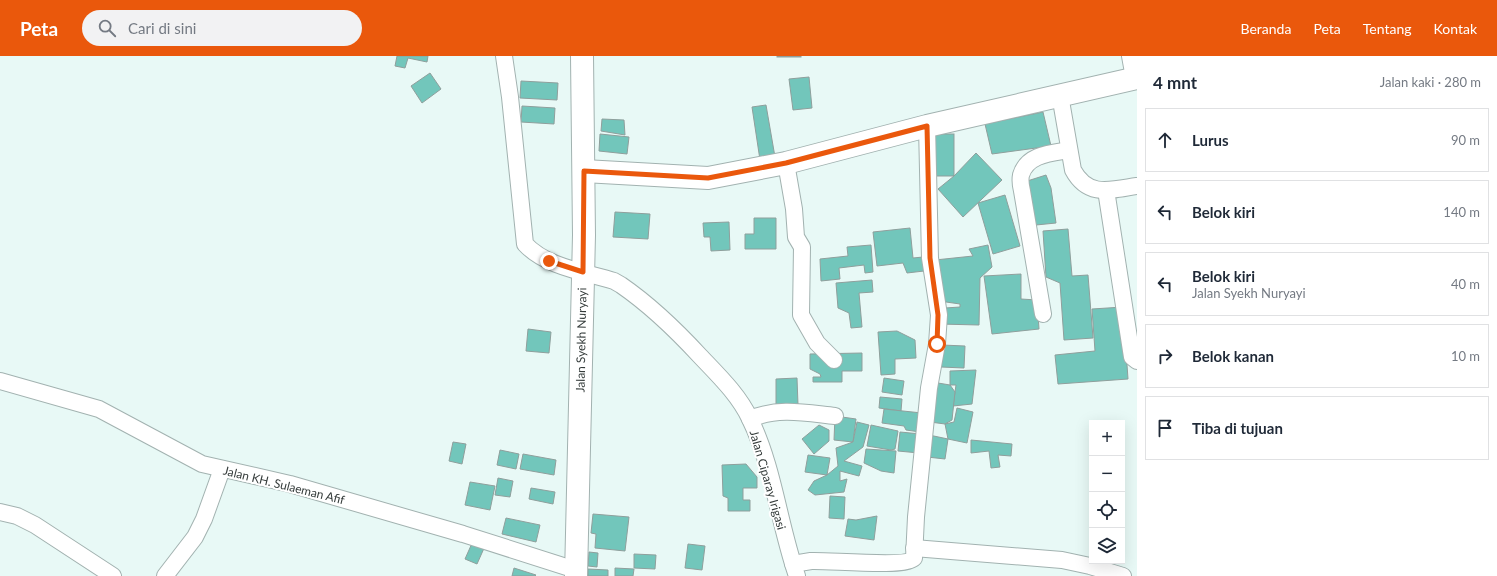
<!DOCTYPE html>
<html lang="id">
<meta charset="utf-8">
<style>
body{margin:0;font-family:Lato,sans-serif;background:#f2f2f3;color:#1f2937}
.controls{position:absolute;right:12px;bottom:12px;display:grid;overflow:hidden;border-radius:0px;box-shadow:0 4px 16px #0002}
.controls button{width:36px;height:36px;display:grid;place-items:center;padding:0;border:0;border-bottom:1px solid #e0e1e3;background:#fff;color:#1f2937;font:20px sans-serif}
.stop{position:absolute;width:12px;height:12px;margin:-9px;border:3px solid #ea580c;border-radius:50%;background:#fff}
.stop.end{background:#ea580c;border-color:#fff;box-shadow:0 1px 4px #0008}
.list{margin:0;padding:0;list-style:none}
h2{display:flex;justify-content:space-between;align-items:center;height:52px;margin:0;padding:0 16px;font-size:17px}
h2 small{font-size:13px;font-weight:400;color:#747a83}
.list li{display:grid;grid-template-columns:26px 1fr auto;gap:12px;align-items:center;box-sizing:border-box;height:64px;margin:0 8px 8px;padding:0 8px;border:1px solid #e0e1e3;border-radius:0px}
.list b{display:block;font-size:15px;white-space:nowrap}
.list p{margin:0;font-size:13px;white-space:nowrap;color:#747a83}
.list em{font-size:13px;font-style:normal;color:#747a83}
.icon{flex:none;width:22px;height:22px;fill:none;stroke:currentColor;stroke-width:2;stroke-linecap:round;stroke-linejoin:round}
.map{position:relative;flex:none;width:1137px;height:520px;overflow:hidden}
header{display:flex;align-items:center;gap:24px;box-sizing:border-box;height:56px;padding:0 20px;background:#ea580c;color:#fff}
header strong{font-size:19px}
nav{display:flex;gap:22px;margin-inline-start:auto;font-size:14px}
.search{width:280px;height:36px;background:#f2f2f3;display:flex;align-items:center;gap:10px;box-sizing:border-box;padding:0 14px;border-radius:22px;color:#747a83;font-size:15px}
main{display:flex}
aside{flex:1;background:#fff}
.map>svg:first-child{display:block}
.building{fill:#72c6bb;stroke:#8f9f9c}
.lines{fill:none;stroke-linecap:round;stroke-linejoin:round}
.street-casing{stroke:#a2b2b0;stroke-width:18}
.secondary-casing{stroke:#a2b2b0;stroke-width:24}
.street{stroke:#fff;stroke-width:16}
.secondary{stroke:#fff;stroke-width:22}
.route{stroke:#ea580c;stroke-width:5}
.labels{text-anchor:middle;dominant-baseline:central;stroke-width:4;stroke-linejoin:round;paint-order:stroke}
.street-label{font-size:12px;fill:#353c3b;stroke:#fff}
</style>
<header>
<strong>Peta</strong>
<div class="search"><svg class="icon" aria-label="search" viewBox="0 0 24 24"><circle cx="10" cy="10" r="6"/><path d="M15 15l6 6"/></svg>Cari di sini</div>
<nav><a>Beranda</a><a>Peta</a><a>Tentang</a><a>Kontak</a></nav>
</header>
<main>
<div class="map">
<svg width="1137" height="520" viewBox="0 0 1137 520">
<rect width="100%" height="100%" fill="#e8f9f6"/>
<g class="building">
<path d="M397 0H428L427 6 408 2 405 12 395 10Z"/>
<rect x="777" y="0" width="24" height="1"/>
<path d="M430 17 441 33 422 47 411 30Z"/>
<path d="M809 21 812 52 793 54 789 23Z"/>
<path d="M521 25 558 27 557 44 520 42Z"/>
<path d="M766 49 775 101 760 104 752 51Z"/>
<path d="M522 50 555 52 554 68 521 66Z"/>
<path d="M1043 56 1051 90 992 98 985 68Z"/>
<path d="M602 63 624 64 625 79 601 75Z"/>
<path d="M600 78 629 81 627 98 599 95Z"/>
<rect x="932" y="78" width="22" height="42"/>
<path d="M976 97 1002 124 963 161 938 133 954 120Z"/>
<path d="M1046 119 1051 132 1056 167 1036 169 1021 127Z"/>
<path d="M1005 139 1020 190 993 198 978 147Z"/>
<path d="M615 156 650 158 648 183 613 181Z"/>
<path d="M754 162H776V193H745V178H754Z"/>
<path d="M729 166 730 194 711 195 710 181H704L703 167Z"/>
<path d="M910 172 913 202 923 201 924 215 907 217 903 207 877 210 873 176Z"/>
<path d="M1068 173 1072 220 1088 219 1093 282 1064 284 1060 227 1046 221 1043 175Z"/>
<path d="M871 189 873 216 865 217 864 209 839 212 840 223 821 225 820 203 848 200 847 191Z"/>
<path d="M988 189 992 211 980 222 979 269 939 268 945 252 960 251V248L939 245 935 204 973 200 969 193Z"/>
<path d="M1021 218V243L1037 244 1039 273 992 278 984 220Z"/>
<path d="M872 224 873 236 859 237 862 271 851 272 849 257 838 252 836 227Z"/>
<path d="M1123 251 1128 323 1058 328 1055 299 1095 295 1092 253Z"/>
<path d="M528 273 551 276 549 297 526 295Z"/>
<path d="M897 275 915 284 916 302 895 303V318L881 319 878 276Z"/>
<path d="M942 289 965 290 964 312 941 311Z"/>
<path d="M862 297V315H842V326H813V321H821L820 318 810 313V298Z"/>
<path d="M976 314 972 348 953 350 956 329H950V315Z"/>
<path d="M797 322 798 349 776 350V323Z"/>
<path d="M884 322 904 325 902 339 882 336Z"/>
<path d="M932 326 950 329 955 336 952 364 945 368 930 366Z"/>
<path d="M880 341 902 343 901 355 879 352Z"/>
<path d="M957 352 973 356 967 387 948 383 945 368 954 366Z"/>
<path d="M884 353 922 357 920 376 906 374 904 370 882 367Z"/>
<path d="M835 360 856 363 853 386 834 384Z"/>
<path d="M857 366 869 369 863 391 844 405 862 410 859 420 840 415V425L847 423 844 436 815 439 808 434 814 425 827 419 838 410 836 392 853 386Z"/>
<path d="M819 369 829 374V385L814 398 802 383Z"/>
<path d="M871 369 898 375 895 393 891 394 867 390Z"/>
<path d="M900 376 921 378 919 397 898 395Z"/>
<path d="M929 379 948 383 945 403 927 401Z"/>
<path d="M971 384 1012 388 1011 400 998 399 1000 411 991 412 989 395 971 397Z"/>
<path d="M453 386 466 388 462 408 449 405Z"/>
<path d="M866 393 896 395 894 417 881 415 864 407Z"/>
<path d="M500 394 519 398 516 413 497 409Z"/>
<path d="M523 398 556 404 554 419 520 413Z"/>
<path d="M808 399 830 402 827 419 805 416Z"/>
<path d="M746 408 757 421V432H743V444H750V455H728V442L723 440 722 409Z"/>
<path d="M498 422 513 425 510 441 495 439Z"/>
<path d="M470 426 495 430 490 454 465 449Z"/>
<path d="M531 432 555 436 553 448 529 443Z"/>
<path d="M830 440 845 441 844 463 829 462Z"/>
<path d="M593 458 629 461 625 495 595 492 596 478 591 477Z"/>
<path d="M877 460 874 484 845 480 848 463 856 464Z"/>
<path d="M506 462 540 469 536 486 502 478Z"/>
<path d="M473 485 485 490 477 508 465 503Z"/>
<path d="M688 488 705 490 702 514 685 512Z"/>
<path d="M589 496 598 497 597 511 588 510Z"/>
<path d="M634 498 656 499 655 513 634 512Z"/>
<path d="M514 512 536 519 535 520H512Z"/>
<path d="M615 512 634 513 633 520H615Z"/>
<path d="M588 513 608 514V520H588Z"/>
</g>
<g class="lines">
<g class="street-casing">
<g id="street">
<path d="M504 0 510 41 525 188C546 211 585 216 614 225L621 229C650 249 676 274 700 300 718 319 739 339 750 363 774 412 779 469 797 520"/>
<path d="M1130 0 1134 22"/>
<path d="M1060 39 1073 114C1088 142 1111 134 1137 130"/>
<path d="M786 107 794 153 796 181 802 191 801 259 817 287 834 304"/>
<path d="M1106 134 1132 301 1137 305"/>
<path d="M1043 258 1022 135C1021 131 1020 124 1021 119 1027 98 1052 97 1069 94"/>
<path d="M0 325 99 353 202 408 290 428 463 478 576 514"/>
<path d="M750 363C778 351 806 357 835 360"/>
<path d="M0 456 17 460 35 469 113 520"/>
<path d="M914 492 1062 504 1090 510 1123 520"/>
<path d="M793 508C799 507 805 506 811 505 829 504 906 512 914 502L916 461 929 332 937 288 939 259 930 202 927 70"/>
<path d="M165 520 195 481 204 463 222 413"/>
</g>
</g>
<g class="secondary-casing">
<g id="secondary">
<path d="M584 115 708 122 786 107 927 70 1137 22"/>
<path d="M576 520 584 179 582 0"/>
</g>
</g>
<use href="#street" class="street"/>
<use href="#secondary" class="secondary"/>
</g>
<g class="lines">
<path class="route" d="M549 205 583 216 584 115 708 122 786 107 927 70 930 202 938 259 937 288"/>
</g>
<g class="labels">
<g class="street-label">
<text transform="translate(581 284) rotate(-89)">Jalan Syekh Nuryayi</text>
<text transform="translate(768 424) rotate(74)">Jalan Ciparay Irigasi</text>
<text transform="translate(284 429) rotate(14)">Jalan KH. Sulaeman Afif</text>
</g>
</g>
</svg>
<div class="controls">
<button>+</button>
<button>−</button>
<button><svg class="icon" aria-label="locate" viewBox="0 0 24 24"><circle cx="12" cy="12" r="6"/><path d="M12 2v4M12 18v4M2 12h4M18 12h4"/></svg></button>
<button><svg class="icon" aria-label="layers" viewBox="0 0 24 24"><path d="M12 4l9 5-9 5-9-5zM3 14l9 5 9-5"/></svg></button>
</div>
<div class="stop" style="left:937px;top:288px"></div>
<div class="stop end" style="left:549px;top:205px"></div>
</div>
<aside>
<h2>4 mnt<small>Jalan kaki · 280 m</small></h2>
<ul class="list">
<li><svg class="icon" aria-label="ahead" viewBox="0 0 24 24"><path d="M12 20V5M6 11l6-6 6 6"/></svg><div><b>Lurus</b></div><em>90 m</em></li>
<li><svg class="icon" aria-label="left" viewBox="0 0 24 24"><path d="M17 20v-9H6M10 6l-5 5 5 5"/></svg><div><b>Belok kiri</b></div><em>140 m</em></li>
<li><svg class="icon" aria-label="left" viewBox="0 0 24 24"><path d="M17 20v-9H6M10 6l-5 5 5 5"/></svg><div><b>Belok kiri</b><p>Jalan Syekh Nuryayi</p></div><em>40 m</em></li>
<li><svg class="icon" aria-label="right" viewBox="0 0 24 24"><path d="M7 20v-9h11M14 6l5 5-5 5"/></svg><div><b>Belok kanan</b></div><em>10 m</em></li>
<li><svg class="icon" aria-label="arrive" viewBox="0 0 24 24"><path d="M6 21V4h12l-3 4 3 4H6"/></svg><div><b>Tiba di tujuan</b></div></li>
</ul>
</aside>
</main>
